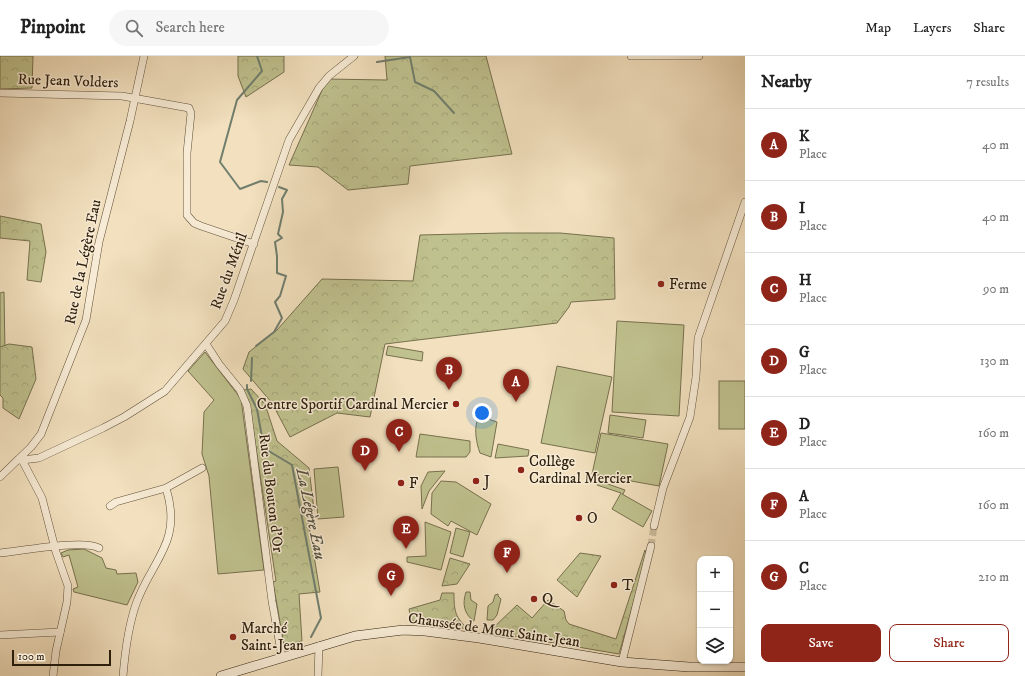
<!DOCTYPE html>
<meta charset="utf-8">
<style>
body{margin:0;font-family:"IM FELL DW Pica",serif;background:#f6f6f6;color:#222}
.controls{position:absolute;right:12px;bottom:12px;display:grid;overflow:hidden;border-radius:8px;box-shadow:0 1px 3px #0004}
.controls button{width:36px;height:36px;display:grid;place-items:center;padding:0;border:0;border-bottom:1px solid #e0e0e0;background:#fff;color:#222;font:20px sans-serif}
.scale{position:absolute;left:12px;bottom:10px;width:99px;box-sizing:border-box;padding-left:4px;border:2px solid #2f200e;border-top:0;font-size:11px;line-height:14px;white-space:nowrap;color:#2f200e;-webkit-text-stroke:3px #f7ebd5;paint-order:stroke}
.you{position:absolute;left:482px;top:357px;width:14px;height:14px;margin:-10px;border:3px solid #fff;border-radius:50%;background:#1a73e8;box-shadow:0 0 0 6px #1a73e833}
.badge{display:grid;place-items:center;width:26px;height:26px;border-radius:50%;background:#8f2418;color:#fff;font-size:13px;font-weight:700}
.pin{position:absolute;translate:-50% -33px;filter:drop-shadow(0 1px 2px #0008)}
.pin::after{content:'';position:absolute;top:21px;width:14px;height:12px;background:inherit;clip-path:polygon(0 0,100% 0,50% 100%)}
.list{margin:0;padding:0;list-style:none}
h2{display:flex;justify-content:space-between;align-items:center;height:52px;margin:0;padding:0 16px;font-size:17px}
h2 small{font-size:13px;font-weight:400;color:#767676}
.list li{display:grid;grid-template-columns:26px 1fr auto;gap:12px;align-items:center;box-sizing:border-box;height:72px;padding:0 16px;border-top:1px solid #e0e0e0}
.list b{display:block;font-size:15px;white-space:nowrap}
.list p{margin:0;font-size:13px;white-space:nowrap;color:#767676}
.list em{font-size:13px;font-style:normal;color:#767676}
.actions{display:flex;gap:8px;padding:12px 16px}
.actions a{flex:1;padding:9px 0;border:1px solid #8f2418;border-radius:8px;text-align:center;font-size:14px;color:#8f2418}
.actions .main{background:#8f2418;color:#fff}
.icon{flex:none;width:22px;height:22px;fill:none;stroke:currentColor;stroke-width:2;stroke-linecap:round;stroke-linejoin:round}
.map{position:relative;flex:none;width:745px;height:620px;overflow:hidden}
header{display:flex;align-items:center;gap:24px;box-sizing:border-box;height:56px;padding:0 20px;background:#fff;border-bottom:1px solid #e0e0e0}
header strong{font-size:19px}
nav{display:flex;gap:22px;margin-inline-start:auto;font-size:14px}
.search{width:280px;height:36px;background:#f6f6f6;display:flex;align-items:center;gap:10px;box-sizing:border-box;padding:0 14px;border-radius:22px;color:#767676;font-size:15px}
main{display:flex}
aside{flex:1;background:#fff}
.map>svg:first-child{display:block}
.green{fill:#bfc18e;stroke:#77704e}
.forest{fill:url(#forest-crowns);stroke:#77704e}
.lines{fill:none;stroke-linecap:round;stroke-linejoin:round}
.stream{stroke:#707e6e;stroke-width:2}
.street-tunnel{stroke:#cbba9b;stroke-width:7;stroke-dasharray:7 3.5;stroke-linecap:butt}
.street-casing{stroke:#60503a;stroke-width:8}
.secondary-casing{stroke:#2f200e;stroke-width:10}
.street{stroke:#f7ebd5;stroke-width:7}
.secondary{stroke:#f7ebd5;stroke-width:9}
.poi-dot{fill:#8f2418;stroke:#f7ebd5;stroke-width:1.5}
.labels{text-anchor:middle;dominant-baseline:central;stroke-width:3;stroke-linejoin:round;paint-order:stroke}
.street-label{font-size:15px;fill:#2f200e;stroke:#f7ebd5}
.poi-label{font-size:15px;fill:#2f200e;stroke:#f7ebd5;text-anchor:start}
.water-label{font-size:16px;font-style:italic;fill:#504f3e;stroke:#f7ebd5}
</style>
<header>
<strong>Pinpoint</strong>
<div class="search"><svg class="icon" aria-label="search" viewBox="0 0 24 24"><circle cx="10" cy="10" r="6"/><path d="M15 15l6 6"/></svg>Search here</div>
<nav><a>Map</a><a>Layers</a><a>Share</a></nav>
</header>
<main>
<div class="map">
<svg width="745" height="620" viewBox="0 0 745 620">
<defs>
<pattern id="forest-crowns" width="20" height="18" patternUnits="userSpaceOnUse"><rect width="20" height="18" fill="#bfc18e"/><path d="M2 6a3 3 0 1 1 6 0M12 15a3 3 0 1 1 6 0" fill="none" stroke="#a4a679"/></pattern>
</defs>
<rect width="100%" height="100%" fill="#f2e0be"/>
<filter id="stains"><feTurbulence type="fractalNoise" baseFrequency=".005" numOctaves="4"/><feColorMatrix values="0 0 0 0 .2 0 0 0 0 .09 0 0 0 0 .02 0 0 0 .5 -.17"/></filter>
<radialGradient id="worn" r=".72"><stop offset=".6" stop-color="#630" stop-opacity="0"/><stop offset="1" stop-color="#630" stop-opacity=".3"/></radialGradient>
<g class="green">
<path d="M4 236 5 297 0 298V237Z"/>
<path d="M617 265 684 269 679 360 612 356Z"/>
<path d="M388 290 423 296 422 305 386 299Z"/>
<path d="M205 296 241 343 264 514 218 518 209 420 202 398 204 356 214 344 188 315Z"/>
<path d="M557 310 612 321 595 397 541 387Z"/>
<rect x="719" y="325" width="26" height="48"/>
<path d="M482 358 488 363 497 366 491 401 480 397C476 386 472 366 482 358Z"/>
<path d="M610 359 646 364 643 382 608 377Z"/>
<path d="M601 377 668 388 659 430 592 418Z"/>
<path d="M420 378 470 385V396L466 401H416Z"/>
<path d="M498 388 529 394 528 400 495 402Z"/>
<path d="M338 411 344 461 318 463 314 413Z"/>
<path d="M445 415 429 435 422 453 421 430 428 416Z"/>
<path d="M441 425 456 426 491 448 477 479 451 465 448 470 431 458 432 437Z"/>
<path d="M599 425 625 434 623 438H622L652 455 643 471 612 453 621 437 597 429Z"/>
<path d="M425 466 451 476 441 514 407 506V501L426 500Z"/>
<path d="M456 472 470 476 463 501 450 497Z"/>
<path d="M84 493 102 502 106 512 116 514 117 518 136 517 138 526 127 549 74 536 73 533 78 531 69 499 63 501 61 497 68 494Z"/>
<path d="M466 536H470L471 544 477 548 474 565C464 558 462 548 466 536Z"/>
<path d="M498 538V540L501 543 497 559 493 564H487L488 550 493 546 495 539Z"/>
</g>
<g class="forest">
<path d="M0 0H33L32 32 0 33Z"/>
<path d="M238 0H284V16L246 41 238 20Z"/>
<path d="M385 0H486L512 98 410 110 408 128 348 134 318 111 289 109 327 23 387 24Z"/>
<path d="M0 160 41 168 46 196 41 226 27 224 30 185 0 182Z"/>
<path d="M503 177H560L614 182 615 243 571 246 569 251 557 267 385 288 370 361 337 357 290 381 272 347 243 313 249 296 277 274 322 223 413 225 420 179Z"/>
<path d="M9 288 32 291 36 323 19 363 3 352V342L0 339V291Z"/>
<path d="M251 333 265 348 277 385 309 412 314 454 308 464 320 536 299 538 302 585 284 589 273 526 276 525 249 345 243 334Z"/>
<path d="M645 494 647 499 619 598 489 576 517 549 532 562 548 544 564 555 566 564 569 568 616 583Z"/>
<path d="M580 497 601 500 577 541 557 524Z"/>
<path d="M450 502 470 508 457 528 442 530Z"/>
<path d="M442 537H454C454 555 455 561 468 573L411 564 409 553 440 544Z"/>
</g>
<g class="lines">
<g class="stream">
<path d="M257 0 262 15 237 44 220 106 240 133 261 125 267 126"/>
<path d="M377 6 410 1 415 26 434 35 454 57"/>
<path d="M256 290 274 276 282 262 275 246 280 240 286 220 277 217V200L275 186 282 182 278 178 283 156 282 143 287 134 279 131"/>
<path d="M251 325 252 302"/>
<path d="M247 329V333L257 353 262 381 267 394 292 409 321 562 311 581"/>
</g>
<path class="street-tunnel" d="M651 490 654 470"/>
<g class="street-casing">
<g id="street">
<path d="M631 0H699"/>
<path d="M0 37 122 40 189 52 191 57 187 97V159L194 167 201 170 254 188"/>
<path d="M206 288 219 308 240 334 247 350 272 545 282 601"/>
<path d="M18 404H22L42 442 56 496 68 530 67 546 56 595 53 620"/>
<path d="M22 404 39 402 103 372 124 361 165 335 225 265 234 244 289 84 319 32 329 20 354 0"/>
<path d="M0 421 31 391 41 378 86 264 99 186 130 65 144 0"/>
<path d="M110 450 116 446 166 432 202 412"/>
<path d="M654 470 663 432 690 361 696 321 698 282 745 146"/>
<path d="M0 497C21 495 84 483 99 492"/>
<path d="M0 579 60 576"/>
<path d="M622 606 651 490"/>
<path d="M123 620C125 596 128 571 136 548 152 503 183 487 166 432"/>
<path d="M318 620 319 590"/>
</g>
</g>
<g class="secondary-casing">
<path id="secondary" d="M221 620 355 580 403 574 425 575 479 582 622 606 689 611H745"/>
</g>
<use href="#street" class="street"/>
<use href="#secondary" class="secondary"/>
</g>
<g class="poi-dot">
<circle cx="661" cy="228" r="4"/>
<circle cx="456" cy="348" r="4"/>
<circle cx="521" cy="414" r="4"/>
<circle cx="476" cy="425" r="4"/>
<circle cx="401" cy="427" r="4"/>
<circle cx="579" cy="462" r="4"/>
<circle cx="614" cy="529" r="4"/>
<circle cx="534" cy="543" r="4"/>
<circle cx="233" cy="581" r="4"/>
</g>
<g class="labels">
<g class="street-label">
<text transform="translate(68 25) rotate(2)">Rue Jean Volders</text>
<text transform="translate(83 206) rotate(-78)">Rue de la Légère Eau</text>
<text transform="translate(229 215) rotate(-70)">Rue du Ménil</text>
<text transform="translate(271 437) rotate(83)">Rue du Bouton d'Or</text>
<text transform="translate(494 574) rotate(8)">Chaussée de Mont Saint-Jean</text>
</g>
<g class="poi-label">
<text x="669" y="228">Ferme</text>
<text x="448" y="348" text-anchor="end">Centre Sportif Cardinal Mercier</text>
<text x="529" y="405">Collège<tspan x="529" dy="17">Cardinal Mercier</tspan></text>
<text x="484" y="425">J</text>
<text x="409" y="427">F</text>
<text x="587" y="462">O</text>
<text x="622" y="529">T</text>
<text x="542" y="543">Q</text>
<text x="241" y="572">Marché<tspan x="241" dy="17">Saint-Jean</tspan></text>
</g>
<g class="water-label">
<text transform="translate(311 458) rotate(78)">La Légère Eau</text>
</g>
</g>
<rect width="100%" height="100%" filter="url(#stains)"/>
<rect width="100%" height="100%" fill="url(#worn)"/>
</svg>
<div class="controls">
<button>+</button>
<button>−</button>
<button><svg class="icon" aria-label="layers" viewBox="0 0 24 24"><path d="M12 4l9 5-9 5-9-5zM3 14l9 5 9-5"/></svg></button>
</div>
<div class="scale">100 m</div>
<div class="you"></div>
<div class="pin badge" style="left:516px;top:346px">A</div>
<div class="pin badge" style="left:449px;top:334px">B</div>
<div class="pin badge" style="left:399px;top:396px">C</div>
<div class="pin badge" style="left:365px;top:415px">D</div>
<div class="pin badge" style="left:406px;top:493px">E</div>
<div class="pin badge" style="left:507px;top:517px">F</div>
<div class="pin badge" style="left:391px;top:540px">G</div>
</div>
<aside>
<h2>Nearby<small>7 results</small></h2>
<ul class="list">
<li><span class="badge">A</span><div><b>K</b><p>Place</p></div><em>40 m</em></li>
<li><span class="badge">B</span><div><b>I</b><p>Place</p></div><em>40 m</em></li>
<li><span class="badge">C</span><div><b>H</b><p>Place</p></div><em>90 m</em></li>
<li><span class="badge">D</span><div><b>G</b><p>Place</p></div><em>130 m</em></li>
<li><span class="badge">E</span><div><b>D</b><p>Place</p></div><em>160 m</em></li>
<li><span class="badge">F</span><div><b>A</b><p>Place</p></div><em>160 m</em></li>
<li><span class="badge">G</span><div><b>C</b><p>Place</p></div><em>210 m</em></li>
</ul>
<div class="actions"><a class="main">Save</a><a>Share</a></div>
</aside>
</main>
